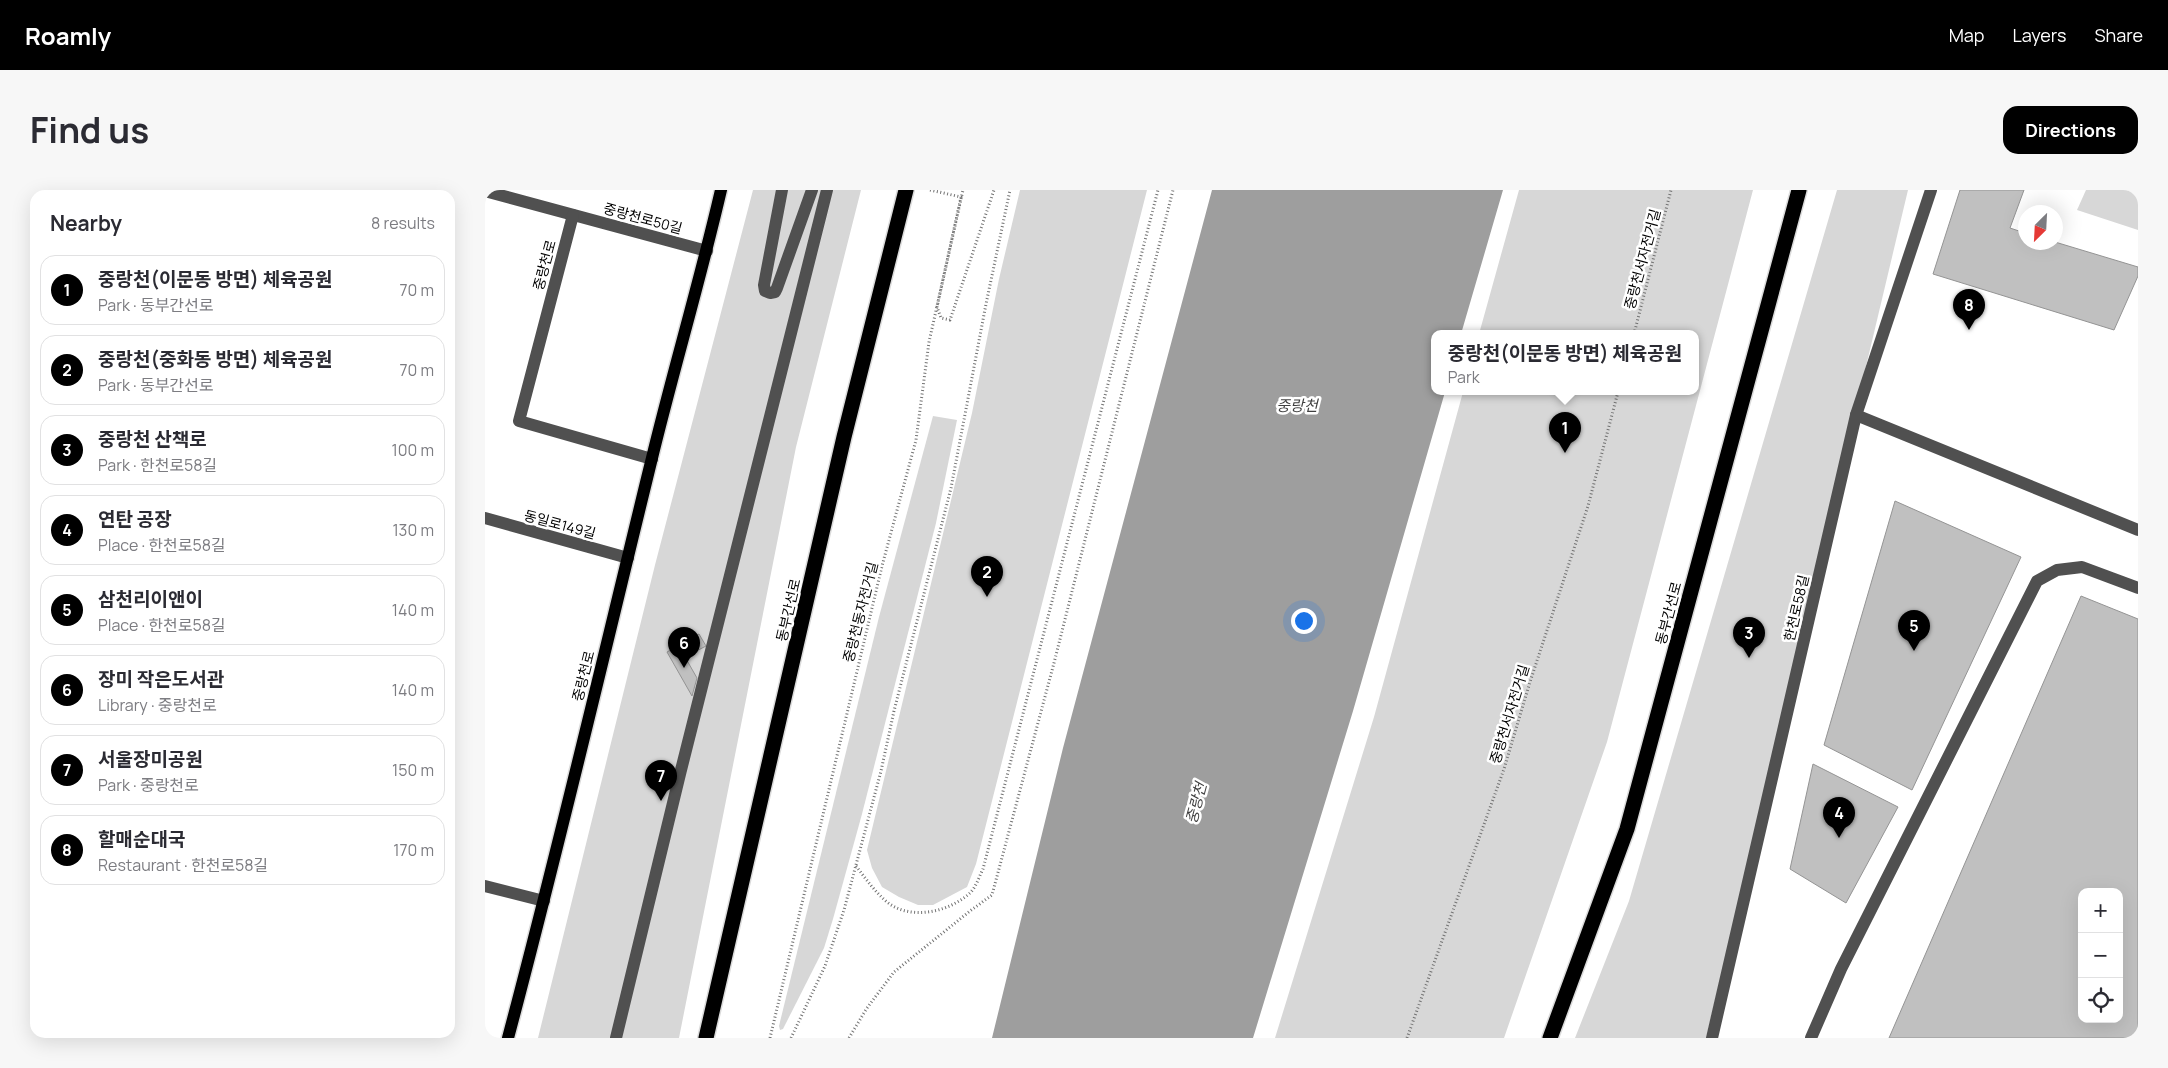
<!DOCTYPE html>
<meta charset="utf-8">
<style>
body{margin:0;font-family:Manrope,"Noto Sans KR",sans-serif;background:#f7f7f7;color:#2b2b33}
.controls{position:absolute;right:15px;bottom:15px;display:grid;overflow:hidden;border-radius:10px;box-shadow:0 5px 20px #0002}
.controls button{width:45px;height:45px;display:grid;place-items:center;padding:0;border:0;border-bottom:1px solid #e1e1e2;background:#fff;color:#2b2b33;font:25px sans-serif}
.compass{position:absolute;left:1533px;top:15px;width:45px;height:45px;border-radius:50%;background:#fff;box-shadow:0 5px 20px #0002;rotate:204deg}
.you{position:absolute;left:818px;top:430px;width:18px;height:18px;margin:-12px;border:4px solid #fff;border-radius:50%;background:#1a73e8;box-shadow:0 0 0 8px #1a73e833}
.badge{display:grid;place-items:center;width:32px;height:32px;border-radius:50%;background:#000;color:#fff;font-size:16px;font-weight:700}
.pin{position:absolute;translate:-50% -41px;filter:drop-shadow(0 1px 2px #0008)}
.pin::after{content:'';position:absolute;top:26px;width:18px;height:15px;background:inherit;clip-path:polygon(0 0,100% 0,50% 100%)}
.popup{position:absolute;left:946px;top:140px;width:268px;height:65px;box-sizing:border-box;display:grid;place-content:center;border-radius:10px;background:#fff;filter:drop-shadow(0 1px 4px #0005);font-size:16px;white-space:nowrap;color:#7c7c81}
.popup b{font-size:19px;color:#2b2b33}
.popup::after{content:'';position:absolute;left:50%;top:100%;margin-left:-10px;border:10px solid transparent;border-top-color:#fff}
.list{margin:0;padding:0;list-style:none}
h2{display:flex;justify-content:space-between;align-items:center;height:65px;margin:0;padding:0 20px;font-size:21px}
h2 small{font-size:16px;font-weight:400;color:#7c7c81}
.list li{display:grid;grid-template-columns:32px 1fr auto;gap:15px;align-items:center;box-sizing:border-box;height:70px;margin:0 10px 10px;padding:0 10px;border:1px solid #e1e1e2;border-radius:15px}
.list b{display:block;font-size:19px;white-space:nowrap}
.list p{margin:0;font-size:16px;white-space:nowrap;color:#7c7c81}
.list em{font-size:16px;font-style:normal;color:#7c7c81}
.icon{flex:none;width:28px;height:28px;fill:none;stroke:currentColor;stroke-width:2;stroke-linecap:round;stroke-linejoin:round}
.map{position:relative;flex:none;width:1653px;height:848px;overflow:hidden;border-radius:15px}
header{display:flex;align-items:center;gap:30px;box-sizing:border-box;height:70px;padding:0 25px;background:#000;color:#fff}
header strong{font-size:24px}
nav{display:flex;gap:28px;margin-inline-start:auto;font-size:18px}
.intro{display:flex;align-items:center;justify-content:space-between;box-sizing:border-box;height:120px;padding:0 30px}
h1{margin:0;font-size:35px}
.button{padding:12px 22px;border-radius:15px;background:#000;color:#fff;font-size:18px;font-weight:700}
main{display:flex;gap:30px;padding:0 30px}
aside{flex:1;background:#fff;border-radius:15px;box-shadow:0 5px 20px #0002}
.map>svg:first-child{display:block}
.green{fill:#d7d7d7}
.water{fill:#9e9e9e}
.building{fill:#c0c0c0;stroke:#949494;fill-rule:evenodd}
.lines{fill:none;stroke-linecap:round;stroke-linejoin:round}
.major-casing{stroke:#dbdbdb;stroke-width:15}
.highway-casing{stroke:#dbdbdb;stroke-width:18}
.path{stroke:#727272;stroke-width:3;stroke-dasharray:1 2.5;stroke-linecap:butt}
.minor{stroke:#505050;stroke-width:12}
.major{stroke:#000;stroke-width:12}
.highway{stroke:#000;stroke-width:15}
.path-bridge{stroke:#727272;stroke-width:3;stroke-dasharray:1 2.5;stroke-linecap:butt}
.labels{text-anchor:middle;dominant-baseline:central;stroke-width:5;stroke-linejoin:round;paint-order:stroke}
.street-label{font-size:14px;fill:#000;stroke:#fff}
.water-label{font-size:15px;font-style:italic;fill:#3f3f3f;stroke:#fff}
</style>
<header>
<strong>Roamly</strong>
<nav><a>Map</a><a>Layers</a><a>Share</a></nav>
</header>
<div class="intro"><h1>Find us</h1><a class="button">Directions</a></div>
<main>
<aside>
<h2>Nearby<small>8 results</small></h2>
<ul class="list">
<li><span class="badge">1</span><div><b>중랑천(이문동 방면) 체육공원</b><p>Park · 동부간선로</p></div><em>70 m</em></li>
<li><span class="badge">2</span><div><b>중랑천(중화동 방면) 체육공원</b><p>Park · 동부간선로</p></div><em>70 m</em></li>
<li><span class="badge">3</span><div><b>중랑천 산책로</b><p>Park · 한천로58길</p></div><em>100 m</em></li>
<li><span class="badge">4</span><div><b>연탄 공장</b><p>Place · 한천로58길</p></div><em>130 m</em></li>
<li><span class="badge">5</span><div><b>삼천리이앤이</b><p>Place · 한천로58길</p></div><em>140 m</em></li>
<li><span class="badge">6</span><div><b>장미 작은도서관</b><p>Library · 중랑천로</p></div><em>140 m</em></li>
<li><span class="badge">7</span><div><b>서울장미공원</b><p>Park · 중랑천로</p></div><em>150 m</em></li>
<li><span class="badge">8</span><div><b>할매순대국</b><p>Restaurant · 한천로58길</p></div><em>170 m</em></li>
</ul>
</aside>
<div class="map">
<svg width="1653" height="848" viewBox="0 0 1653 848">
<rect width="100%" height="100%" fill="#fff"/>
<g class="green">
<path d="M268 0H376L311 257 194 848H53L170 375Z"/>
<path d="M535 0H662L491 674 482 697 448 715H433L414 707 397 697 387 678 382 660 487 223 514 89Z"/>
<path d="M1034 0H1268L1122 552 1019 848H790L889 527 978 202H1210V144H994Z"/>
<path d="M1352 0H1423L1221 848H1090L1144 711Z"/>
<path d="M1601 0H1653V40L1592 20Z"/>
<path d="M448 226 472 230 451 333 377 624 348 729 339 758 298 839 295 840 294 836 394 427Z"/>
</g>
<path class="water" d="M727 0H1018L976 144H950V202H960L868 521 768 848H507L578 558Z"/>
<g class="building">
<path d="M1475 0H1539L1525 38 1540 43V52H1570L1653 77V86L1629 140 1448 84Z"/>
<path d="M1410 311 1536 367 1427 600 1339 555Z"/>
<path d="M1596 406 1653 429V848H1404ZM1597 702H1634V829H1597Z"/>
<path d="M214 444 221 456 200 467 212 488 207 506 182 462Z"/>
<path d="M1328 574 1413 617 1361 713 1305 679Z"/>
</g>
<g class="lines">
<g class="major-casing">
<path id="major" d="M23 848C74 657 119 464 166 272 188 181 215 91 236 0"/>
</g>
<g class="highway-casing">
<g id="highway">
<path d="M221 848 359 247 421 0"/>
<path d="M1065 848 1142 639 1314 0"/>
</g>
</g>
<g class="path">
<path d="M1149 144 1186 0"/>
<path d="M371 676C381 689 390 702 402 712 426 731 464 722 485 703 491 697 494 687 498 679L673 0"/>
<path d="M285 848 397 376 431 250 444 152 478 0"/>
<path d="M306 848 340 776 359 720 396 581 409 521 466 298 501 114 525 0"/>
<path d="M364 848 382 818 409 782 485 721 507 705 569 473 688 0"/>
<path d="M922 848 1019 579 1045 492 1103 316 1133 202"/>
</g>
<g class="minor">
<path d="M297 0 279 95 280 101 285 103 290 102 292 98 327 0"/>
<path d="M0 1 222 61"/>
<path d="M88 25 34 231 167 269"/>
<path d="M1371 225 1653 340"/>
<path d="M0 328 143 368"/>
<path d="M0 696 59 711"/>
<path d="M131 848 195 584 342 0"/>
<path d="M1227 848 1371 225 1446 0"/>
<path d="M1326 848 1356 779 1552 391 1572 380 1597 377 1653 398"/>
</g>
<use href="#major" class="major"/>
<use href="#highway" class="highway"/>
<path class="path-bridge" d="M445 0 476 7 452 117 456 128 465 130 509 0"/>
</g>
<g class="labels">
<g class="street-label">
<text transform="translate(158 28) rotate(15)">중랑천로50길</text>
<text transform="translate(1157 69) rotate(-75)">중랑천서자전거길</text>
<text transform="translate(59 75) rotate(-75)">중랑천로</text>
<text transform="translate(75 334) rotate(15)">동일로149길</text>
<text transform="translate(1311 418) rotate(-77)">한천로58길</text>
<text transform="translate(303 420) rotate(-77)">동부간선로</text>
<text transform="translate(375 422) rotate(-76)">중랑천동자전거길</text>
<text transform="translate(1183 423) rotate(-75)">동부간선로</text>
<text transform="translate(98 486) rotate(-76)">중랑천로</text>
<text transform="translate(1024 524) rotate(-73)">중랑천서자전거길</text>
</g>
<g class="water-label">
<text x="812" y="215">중랑천</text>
<text transform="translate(711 613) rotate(-75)">중랑천</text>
</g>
</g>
</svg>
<div class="controls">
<button>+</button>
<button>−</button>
<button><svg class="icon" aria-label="locate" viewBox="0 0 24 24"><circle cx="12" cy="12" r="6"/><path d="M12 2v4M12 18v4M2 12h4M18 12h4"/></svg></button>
</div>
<svg class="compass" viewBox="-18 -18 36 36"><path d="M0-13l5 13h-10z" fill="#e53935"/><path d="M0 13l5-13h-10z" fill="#7c7c81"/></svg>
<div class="you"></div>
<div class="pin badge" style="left:1080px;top:263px">1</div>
<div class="popup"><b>중랑천(이문동 방면) 체육공원</b>Park</div>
<div class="pin badge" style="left:502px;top:407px">2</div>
<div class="pin badge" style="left:1264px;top:468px">3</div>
<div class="pin badge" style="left:1354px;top:648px">4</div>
<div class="pin badge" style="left:1429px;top:461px">5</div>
<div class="pin badge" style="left:199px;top:478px">6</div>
<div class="pin badge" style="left:176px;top:611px">7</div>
<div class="pin badge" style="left:1484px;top:140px">8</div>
</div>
</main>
